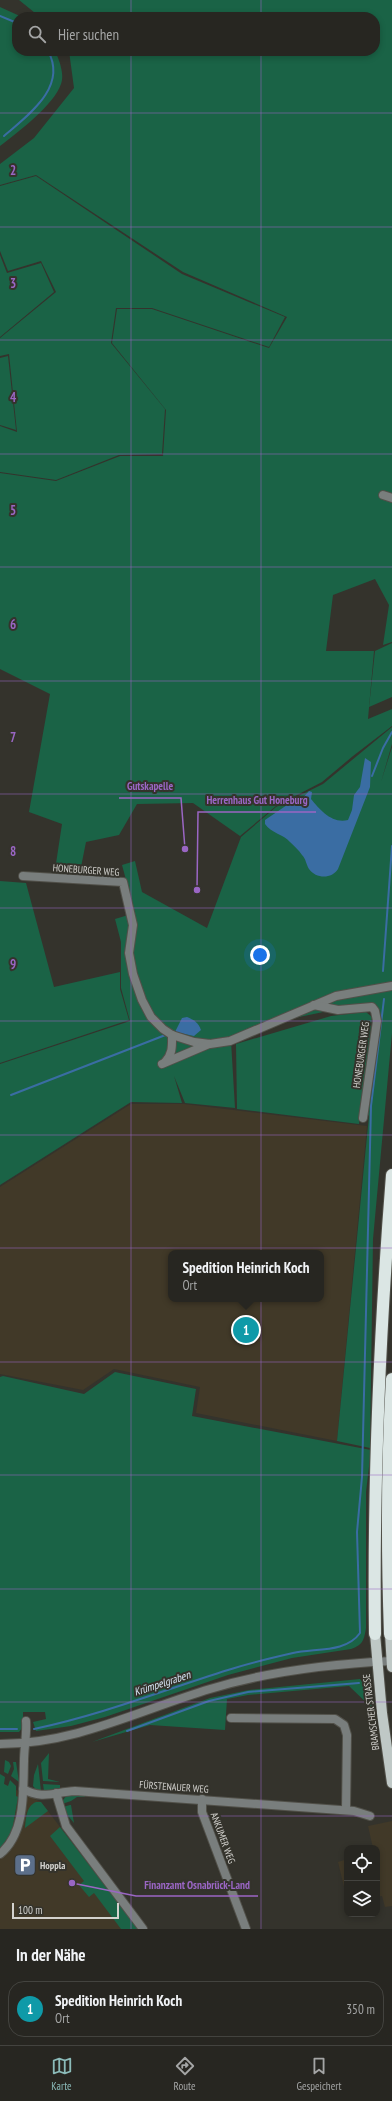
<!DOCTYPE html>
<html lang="de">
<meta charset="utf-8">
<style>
body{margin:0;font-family:"PT Sans Narrow",sans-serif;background:#2f2e2a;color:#f1f3f6}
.controls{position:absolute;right:12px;bottom:12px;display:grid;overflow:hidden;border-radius:8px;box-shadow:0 2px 6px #0003}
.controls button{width:36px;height:36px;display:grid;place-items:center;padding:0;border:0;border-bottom:1px solid #43433f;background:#272621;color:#f1f3f6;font:20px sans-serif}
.scale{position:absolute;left:12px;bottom:10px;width:107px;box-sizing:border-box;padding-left:4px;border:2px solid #d3d2ce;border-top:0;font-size:11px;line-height:14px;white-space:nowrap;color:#d3d2ce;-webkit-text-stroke:3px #34332c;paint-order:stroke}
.you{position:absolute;left:260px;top:955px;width:14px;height:14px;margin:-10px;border:3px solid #fff;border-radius:50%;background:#1a73e8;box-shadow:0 0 0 6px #1a73e833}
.badge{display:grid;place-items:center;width:26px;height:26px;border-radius:50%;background:#8bbbb9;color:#fff;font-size:13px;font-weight:700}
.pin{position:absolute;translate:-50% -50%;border:2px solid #fff;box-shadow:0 1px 4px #0006}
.popup{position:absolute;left:168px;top:1250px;width:156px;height:52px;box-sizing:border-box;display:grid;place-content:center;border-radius:8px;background:#272621;filter:drop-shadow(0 1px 3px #0005);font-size:13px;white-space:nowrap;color:#a4a5a5}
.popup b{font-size:15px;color:#f1f3f6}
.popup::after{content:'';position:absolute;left:50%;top:100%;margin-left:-8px;border:8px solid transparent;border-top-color:#272621}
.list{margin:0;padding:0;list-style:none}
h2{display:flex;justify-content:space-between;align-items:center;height:52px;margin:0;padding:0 16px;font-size:17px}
h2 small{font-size:13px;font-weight:400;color:#a4a5a5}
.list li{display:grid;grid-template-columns:26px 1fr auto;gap:12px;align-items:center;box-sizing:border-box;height:56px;margin:0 8px 8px;padding:0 8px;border:1px solid #43433f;border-radius:16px}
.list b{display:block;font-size:15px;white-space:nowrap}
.list p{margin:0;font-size:13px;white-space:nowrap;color:#a4a5a5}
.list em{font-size:13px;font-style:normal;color:#a4a5a5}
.icon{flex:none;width:22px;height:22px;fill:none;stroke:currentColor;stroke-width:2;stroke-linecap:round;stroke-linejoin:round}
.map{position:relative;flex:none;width:392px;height:1929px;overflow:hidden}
.search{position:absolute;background:#272621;box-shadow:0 2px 6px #0003;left:12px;right:12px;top:12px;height:44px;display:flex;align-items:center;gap:10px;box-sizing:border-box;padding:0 14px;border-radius:16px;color:#a4a5a5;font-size:15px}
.sheet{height:116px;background:#272621}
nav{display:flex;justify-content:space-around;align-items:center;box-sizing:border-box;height:56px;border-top:1px solid #43433f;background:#272621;font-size:11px;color:#a4a5a5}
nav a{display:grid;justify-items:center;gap:2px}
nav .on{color:#8bbbb9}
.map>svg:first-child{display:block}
.commercial{fill:#413928;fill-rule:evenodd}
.green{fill:#1a6346}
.water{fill:#3a6da3}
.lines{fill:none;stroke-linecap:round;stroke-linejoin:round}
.stream{stroke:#3a6da3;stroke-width:2}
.minor-casing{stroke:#515049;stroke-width:10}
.major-casing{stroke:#515049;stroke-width:12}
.highway-casing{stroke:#515049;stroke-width:14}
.minor{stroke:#797e7d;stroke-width:8}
.major{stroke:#bfc8c6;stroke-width:10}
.highway{stroke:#dbe6e4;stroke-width:12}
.grid{fill:none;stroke:#9a66c4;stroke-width:1;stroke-opacity:0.55}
.labels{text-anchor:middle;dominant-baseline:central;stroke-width:4;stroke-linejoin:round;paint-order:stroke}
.street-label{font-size:10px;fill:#d3d2ce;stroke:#34332c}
.poi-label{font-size:10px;font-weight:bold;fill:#d3d2ce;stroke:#34332c;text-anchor:start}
.water-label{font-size:11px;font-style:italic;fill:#d6e4f4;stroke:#34332c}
.grid-label{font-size:13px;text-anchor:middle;font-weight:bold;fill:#9a66c4;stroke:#34332c;stroke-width:4;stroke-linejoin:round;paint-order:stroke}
.leader{fill:none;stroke:#9a66c4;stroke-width:1.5}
.callout-dot{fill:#9a66c4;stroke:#34332c;stroke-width:1.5}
.callout-label{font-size:11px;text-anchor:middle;font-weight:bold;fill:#9a66c4;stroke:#34332c;stroke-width:4;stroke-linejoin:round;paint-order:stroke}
</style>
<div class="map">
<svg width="392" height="1929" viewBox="0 0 392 1929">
<rect width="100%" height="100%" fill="#34332c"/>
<g class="commercial">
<path d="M131 1104H184L367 1126 337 1441 196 1413 200 1387 114 1369 83 1390 0 1374V1187ZM171 1253H321V1299H171Z"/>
<path d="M0 1782 41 1802 138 1929H0Z"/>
<path d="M392 1821V1906L385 1907 382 1896 377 1897V1848H373L368 1826Z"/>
<path d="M347 1859V1899L338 1862Z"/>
</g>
<g class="green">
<path d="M19 0H392V642L383 645 389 605 375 579 333 595 326 651H374L368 719 392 709V726L353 756 322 782 276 806 240 836 193 803 137 804 119 835 86 842 80 872 55 870 62 824 29 812 50 694 0 669V473L56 481 120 456H163L166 410 112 343 117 309H152L269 348 287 317 183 272 36 175 0 185V164L34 138 74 88 69 51H375V17H40Z"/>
<path d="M0 7 22 17H17V51H55C59 59 65 75 61 84 54 105 17 133 0 146Z"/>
<path d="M36 176 182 274 285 317 269 347 152 308H116L111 343 165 409 162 454 119 455 56 480 0 472V426L17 432 9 354 0 356V338L56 292 41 261 8 271 0 251V186Z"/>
<path d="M0 255 7 273 41 263 54 292 0 337Z"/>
<path d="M8 356 16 430 0 425V358Z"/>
<path d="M392 643V697L369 707 375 651Z"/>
<path d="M392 727V744L381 782 392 747V1033L373 1239 370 1448 337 1441 369 1116 364 1109 377 1021V1005L367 1003 270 1023 231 1041 235 1108 185 1103 174 1076 182 1103 131 1102 0 1185V1064L130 1021 121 988V942L115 919 135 913 122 865 135 861 142 892 207 928 241 837 276 807 323 784Z"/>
<path d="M0 881 26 883 54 987 120 972V989L129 1020 0 1063Z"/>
<path d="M366 1012 372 1017 359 1124 237 1109 236 1044 331 1016Z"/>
<path d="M115 1372 196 1389 192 1416 371 1450 366 1492V1628C364 1640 363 1645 351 1649L292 1658 228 1675 105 1717 71 1726 36 1731 33 1722 46 1719 45 1712H23V1727L19 1732H0V1377L3 1376 84 1394Z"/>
<path d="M360 1679 371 1695 373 1709 349 1686 248 1695 227 1699 225 1730 150 1725 92 1742 210 1698 249 1690Z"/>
<path d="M49 1753 48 1779 60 1782 43 1781 41 1763Z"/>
<path d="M5 1760 9 1762 11 1766 8 1774 4 1772Z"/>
<path d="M13 1762H16L19 1782 11 1776 14 1769Z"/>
<path d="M38 1764 41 1791H37L33 1786 34 1775Z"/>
<path d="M0 1774 5 1777 4 1784 8 1786 10 1780 16 1786V1796L18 1797 12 1831 0 1849Z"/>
<path d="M43 1784 60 1785V1788L44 1791Z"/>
<path d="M67 1795H84L85 1797H77L71 1801 62 1804 63 1800Z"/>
<path d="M36 1802H41L48 1811 25 1828C26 1819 26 1806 36 1802Z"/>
<path d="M70 1805H71L74 1823 69 1817 66 1816 63 1807Z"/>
<path d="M60 1827 138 1929H121L94 1893 89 1897 79 1885 84 1881 50 1836Z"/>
</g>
<g class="water">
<path d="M365 758 371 762 370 787 338 869C332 879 316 879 309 869 306 864 306 859 302 855 299 850 294 846 290 842 283 834 271 833 265 824V820L287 805 301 800 309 791 312 792 311 799C320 810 332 824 348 820L352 810 354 795 360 787Z"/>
<path d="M187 1017C194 1020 198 1022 201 1030L194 1036 175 1032 182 1018Z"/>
</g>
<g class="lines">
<g class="stream">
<path d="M0 16 17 23"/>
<path d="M4 136C28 115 68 87 48 51"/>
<path d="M372 776 383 748 392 732"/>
<path d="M383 971 392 846"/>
<path d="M11 1095 168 1034"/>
<path d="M0 1729H17"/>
<path d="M34 1729C101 1715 164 1690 228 1670 249 1663 271 1658 293 1653 315 1648 346 1653 360 1633L357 1532 362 1477 371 1106 384 999"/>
<path d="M127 1731 209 1701 248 1692 359 1683"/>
</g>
<g class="minor-casing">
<g id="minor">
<path d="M383 495 392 498"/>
<path d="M23 876 123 882 133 925 129 953 133 974 142 1000 151 1017 163 1029 172 1035 194 1042 210 1044 230 1041 336 996 392 986"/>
<path d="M314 1005 338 1010 372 1007 375 1011 377 1021 363 1118"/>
<path d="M165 1062C173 1054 172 1045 172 1035"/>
<path d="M162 1064 209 1044"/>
<path d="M231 1718 335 1719 344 1725 347 1735 346 1810"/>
<path d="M0 1744C75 1744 140 1710 210 1689 269 1671 330 1664 392 1661"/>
<path d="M23 1789C43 1800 54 1792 75 1791L354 1811 370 1816"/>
<path d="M56 1793 66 1826 143 1929"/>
<path d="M202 1799V1812L246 1929"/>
<path d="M0 1854C26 1833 23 1791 24 1761 24 1748 27 1735 26 1721"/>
</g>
</g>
<g class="major-casing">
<g id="major">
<path d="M375 1634 382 1713 392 1783"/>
<path d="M390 1634 392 1667"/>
</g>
</g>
<g class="highway-casing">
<g id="highway">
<path d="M375 1634C373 1482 380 1327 392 1175"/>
<path d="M390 1634C387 1550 387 1464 392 1379"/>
</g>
</g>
<use href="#minor" class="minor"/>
<use href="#major" class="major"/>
<use href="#highway" class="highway"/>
</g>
<path class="grid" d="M131 0V17M261 0V17M131 51V1929M261 51V1929M0 113H392M0 227H392M0 340H392M0 454H392M0 567H392M0 681H392M0 794H392M0 908H392M0 1021H392M0 1135H392M0 1248H392M0 1362H392M0 1475H392M0 1589H392M0 1702H392M0 1816H392"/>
<defs>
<g id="parking-square" transform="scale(1.15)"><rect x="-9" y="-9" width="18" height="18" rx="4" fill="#5c6f8a" stroke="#34332c"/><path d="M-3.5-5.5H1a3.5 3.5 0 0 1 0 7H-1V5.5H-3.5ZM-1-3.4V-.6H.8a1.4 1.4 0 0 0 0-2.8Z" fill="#fff"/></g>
</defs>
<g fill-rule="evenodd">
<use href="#parking-square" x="25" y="1865"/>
</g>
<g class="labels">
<g class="street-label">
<text transform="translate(86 870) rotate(4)">HONEBURGER WEG</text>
<text transform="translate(361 1055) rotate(-82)">HONEBURGER WEG</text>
<text transform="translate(371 1712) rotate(-97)">BRAMSCHER STRASSE</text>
<text transform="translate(174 1787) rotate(4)">FÜRSTENAUER WEG</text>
<text transform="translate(223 1838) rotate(70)">ANKUMER WEG</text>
</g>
<g class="poi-label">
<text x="40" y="1865">Hoppla</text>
</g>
<g class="water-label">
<text transform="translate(162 1683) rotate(-18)">Krümpelgraben</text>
</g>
</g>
<g class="grid-label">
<text x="13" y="175">2</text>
<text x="13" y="288">3</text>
<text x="13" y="402">4</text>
<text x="13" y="515">5</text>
<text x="13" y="629">6</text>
<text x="13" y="742">7</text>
<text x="13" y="856">8</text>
<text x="13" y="969">9</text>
</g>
<path class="leader" d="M185 849L181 798H119M197 890L198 812H316M72 1883L136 1896H258"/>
<g class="callout-dot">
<circle cx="185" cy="849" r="4"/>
<circle cx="197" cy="890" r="4"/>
<circle cx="72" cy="1883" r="4"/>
</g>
<g class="callout-label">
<text x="150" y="790">Gutskapelle</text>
<text x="257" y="804">Herrenhaus Gut Honeburg</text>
<text x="197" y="1889">Finanzamt Osnabrück-Land</text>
</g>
</svg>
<div class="controls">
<button><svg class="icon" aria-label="locate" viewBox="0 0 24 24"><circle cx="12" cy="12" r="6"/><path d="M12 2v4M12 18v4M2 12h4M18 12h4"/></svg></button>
<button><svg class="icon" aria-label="layers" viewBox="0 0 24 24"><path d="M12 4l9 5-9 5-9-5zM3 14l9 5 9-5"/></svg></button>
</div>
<div class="scale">100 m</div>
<div class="you"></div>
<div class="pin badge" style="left:246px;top:1330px;background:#0f9aa8">1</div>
<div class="popup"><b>Spedition Heinrich Koch</b>Ort</div>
<div class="search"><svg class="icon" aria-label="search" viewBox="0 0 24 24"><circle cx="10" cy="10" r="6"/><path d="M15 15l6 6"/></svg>Hier suchen</div>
</div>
<section class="sheet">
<h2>In der Nähe<small></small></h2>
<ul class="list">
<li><span class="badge" style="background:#0f9aa8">1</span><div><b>Spedition Heinrich Koch</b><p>Ort</p></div><em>350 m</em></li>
</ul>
</section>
<nav>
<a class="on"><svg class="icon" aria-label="map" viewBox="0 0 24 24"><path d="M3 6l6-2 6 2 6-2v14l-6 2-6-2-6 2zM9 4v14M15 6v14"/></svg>Karte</a>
<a><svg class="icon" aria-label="directions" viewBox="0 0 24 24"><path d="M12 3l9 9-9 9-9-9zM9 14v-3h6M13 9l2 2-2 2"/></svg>Route</a>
<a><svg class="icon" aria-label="saved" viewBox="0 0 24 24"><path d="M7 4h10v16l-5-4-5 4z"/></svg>Gespeichert</a>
</nav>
